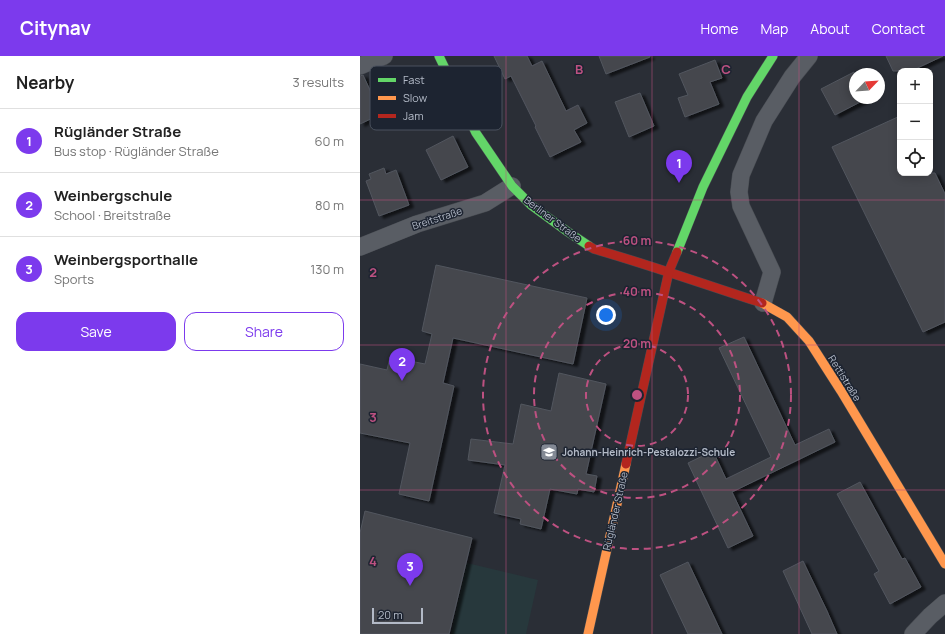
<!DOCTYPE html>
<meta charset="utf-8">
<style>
body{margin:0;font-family:Manrope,sans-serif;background:#f2f2f2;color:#222}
.controls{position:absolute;right:12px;top:12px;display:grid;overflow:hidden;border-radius:8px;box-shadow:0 2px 10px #0003}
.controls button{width:36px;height:36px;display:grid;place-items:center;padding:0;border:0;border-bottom:1px solid #e0e0e0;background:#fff;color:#222;font:20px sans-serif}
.compass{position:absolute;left:489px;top:12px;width:36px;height:36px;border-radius:50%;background:#fff;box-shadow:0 2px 10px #0003;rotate:65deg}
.scale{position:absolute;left:12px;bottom:10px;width:51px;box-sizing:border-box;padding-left:4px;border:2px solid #b3bac7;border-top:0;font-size:11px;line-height:14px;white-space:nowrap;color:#b3bac7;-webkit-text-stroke:3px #1d2431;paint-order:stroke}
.you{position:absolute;left:246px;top:259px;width:14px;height:14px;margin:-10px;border:3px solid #fff;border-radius:50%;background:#1a73e8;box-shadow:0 0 0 6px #1a73e833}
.badge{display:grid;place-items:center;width:26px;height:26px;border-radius:50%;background:#7c3aed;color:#fff;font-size:13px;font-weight:700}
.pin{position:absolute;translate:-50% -33px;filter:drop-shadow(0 1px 2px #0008)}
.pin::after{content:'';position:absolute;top:21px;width:14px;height:12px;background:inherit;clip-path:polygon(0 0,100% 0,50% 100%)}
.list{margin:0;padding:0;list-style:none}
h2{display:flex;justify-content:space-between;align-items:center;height:52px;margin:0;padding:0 16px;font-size:17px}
h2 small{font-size:13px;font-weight:400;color:#767676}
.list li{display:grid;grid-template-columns:26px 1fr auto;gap:12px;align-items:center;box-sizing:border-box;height:64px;padding:0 16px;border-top:1px solid #e0e0e0}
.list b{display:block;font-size:15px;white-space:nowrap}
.list p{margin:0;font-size:13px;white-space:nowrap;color:#767676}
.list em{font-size:13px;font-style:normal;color:#767676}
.actions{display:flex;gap:8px;padding:12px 16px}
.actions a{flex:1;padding:9px 0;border:1px solid #7c3aed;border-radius:12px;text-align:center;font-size:14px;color:#7c3aed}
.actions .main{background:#7c3aed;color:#fff}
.icon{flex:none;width:22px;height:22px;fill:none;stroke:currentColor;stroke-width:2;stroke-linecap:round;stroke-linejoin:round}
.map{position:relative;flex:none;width:585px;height:578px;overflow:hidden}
header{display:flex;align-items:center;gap:24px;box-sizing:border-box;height:56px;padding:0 20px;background:#7c3aed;color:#fff}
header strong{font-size:19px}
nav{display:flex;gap:22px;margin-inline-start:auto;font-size:14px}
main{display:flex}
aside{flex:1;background:#fff}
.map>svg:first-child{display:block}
.green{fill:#27383c}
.building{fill:#44474e;stroke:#52565e;filter:url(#shadow)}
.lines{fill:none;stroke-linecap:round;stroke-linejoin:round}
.street-casing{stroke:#474b51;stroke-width:18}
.fast-casing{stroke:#474b51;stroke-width:10}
.slow-casing{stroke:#474b51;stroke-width:10}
.jam-casing{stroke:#474b51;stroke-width:10}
.street{stroke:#595d64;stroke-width:17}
.fast{stroke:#63d668;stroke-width:9}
.slow{stroke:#ff974d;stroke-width:9}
.jam{stroke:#b3261e;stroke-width:9}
.grid{fill:none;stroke:#bd5181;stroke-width:1;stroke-opacity:0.55}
.ring{fill:none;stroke:#bd5181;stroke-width:2;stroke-dasharray:7 5}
.labels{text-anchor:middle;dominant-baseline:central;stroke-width:3;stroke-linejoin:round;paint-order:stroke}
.street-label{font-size:10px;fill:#b3bac7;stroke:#1d2431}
.poi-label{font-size:10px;font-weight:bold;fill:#b3bac7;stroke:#1d2431;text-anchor:start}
.key{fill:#1d2431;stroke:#4a515e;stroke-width:1}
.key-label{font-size:11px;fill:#b3bac7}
.grid-label{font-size:13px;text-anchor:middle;font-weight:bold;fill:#bd5181;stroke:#1d2431;stroke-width:3;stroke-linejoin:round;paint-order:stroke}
.centre{fill:#bd5181;stroke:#1d2431;stroke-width:2}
.ring-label{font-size:12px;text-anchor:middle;font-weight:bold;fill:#bd5181;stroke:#1d2431;stroke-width:3;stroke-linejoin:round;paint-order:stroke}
</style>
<header>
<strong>Citynav</strong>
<nav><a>Home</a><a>Map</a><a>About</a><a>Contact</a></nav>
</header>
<main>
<aside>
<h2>Nearby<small>3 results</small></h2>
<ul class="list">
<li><span class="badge">1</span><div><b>Rügländer Straße</b><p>Bus stop · Rügländer Straße</p></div><em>60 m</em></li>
<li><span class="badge">2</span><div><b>Weinbergschule</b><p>School · Breitstraße</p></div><em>80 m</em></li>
<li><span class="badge">3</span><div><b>Weinbergsporthalle</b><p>Sports</p></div><em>130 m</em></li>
</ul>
<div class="actions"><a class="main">Save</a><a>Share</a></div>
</aside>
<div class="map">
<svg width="585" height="578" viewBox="0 0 585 578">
<defs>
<filter id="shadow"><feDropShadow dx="4.5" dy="2.5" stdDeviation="1" flood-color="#0009"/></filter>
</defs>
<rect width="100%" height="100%" fill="#2a2e36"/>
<path class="green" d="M107 507 178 524 166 578H91Z"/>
<g class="building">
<path d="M134 0H167L172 10 182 5 206 55 218 49 227 67 214 74 221 86 190 101 175 71 176 70 151 20 145 23Z"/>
<path d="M239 0H290V1L246 18Z"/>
<path d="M526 0H583L551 15H533Z"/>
<path d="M355 4 362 22 350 26 359 48 325 61 318 42 328 39 319 18Z"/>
<path d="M494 16 495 18V42H508L475 59 461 33Z"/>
<path d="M3 19 21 58 0 68V20Z"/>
<path d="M280 37 294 70 269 81 255 46Z"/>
<path d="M540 60V117H575L585 138V266L563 276 472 91Z"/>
<path d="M93 80 108 111 81 124 66 94Z"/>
<path d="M24 112 26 118 36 114 49 149 19 160 6 125 11 123 9 118Z"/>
<path d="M76 209 227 242 213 308 93 282 83 327 94 330 69 445 39 438 50 387 0 377V308L27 314 30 301 65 308 72 278 62 275Z"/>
<path d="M384 281 435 389 469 373 475 386 372 436 393 480 368 492 328 407 353 395 366 423 411 401 359 292Z"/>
<path d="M199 317 246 328 226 418 237 420 234 436 218 433 217 438 190 433 181 473 160 468 161 463 134 457 145 409 108 404 111 383 153 388 161 348 191 355Z"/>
<path d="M500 426 542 503 545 502 561 531 530 548 514 518 519 515 477 438Z"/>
<path d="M5 455 112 482 89 578H0V477Z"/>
<path d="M443 505 467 555 477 578H452L423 515Z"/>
<path d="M328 506 362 578H328L300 519Z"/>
</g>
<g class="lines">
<g class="street-casing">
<g id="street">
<path d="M0 10 24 0"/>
<path d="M0 191 57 168 125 147 152 130"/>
<path d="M403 247 412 216 381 150 379 136 381 119 404 65 432 21 449 0"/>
<path d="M553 578 570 560 585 547"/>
</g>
</g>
<g class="fast-casing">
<g id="fast">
<path d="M79 0 116 77 152 130 171 149 208 176 229 190"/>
<path d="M317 196 343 131 387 41 413 0"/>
</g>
</g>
<g class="slow-casing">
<g id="slow">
<path d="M402 247 427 261 449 285 481 335 585 508"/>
<path d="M228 578 266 408"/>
</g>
</g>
<g class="jam-casing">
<g id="jam">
<path d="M229 190 234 193C290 209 346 229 402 247"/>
<path d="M266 408 309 215 317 196"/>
</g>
</g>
<use href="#street" class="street"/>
<use href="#fast" class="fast"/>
<use href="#slow" class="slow"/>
<use href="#jam" class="jam"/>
</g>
<path class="grid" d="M146 0V578M292 0V578M439 0V578M0 144H585M0 289H585M0 434H585"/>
<g class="ring">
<circle cx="277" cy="339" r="51"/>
<circle cx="277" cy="339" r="103"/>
<circle cx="277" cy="339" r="154"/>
</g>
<defs>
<g id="school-square" transform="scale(0.9)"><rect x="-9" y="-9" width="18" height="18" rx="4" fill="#838994" stroke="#1d2431"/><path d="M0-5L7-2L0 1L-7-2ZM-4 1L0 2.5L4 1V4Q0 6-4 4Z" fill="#fff"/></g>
</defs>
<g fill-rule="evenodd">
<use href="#school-square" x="189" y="396"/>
</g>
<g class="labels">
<g class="street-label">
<text transform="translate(77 162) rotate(-18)">Breitstraße</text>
<text transform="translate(193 163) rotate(37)">Berliner Straße</text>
<text transform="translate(485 322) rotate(58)">Rettistraße</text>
<text transform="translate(255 455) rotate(-77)">Rügländer Straße</text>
</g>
<g class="poi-label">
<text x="202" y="396">Johann-Heinrich-Pestalozzi-Schule</text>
</g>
</g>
<rect x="10" y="10" width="132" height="64" rx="6" class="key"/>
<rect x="18" y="22" width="18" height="4" fill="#63d668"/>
<rect x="18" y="40" width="18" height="4" fill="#ff974d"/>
<rect x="18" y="58" width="18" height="4" fill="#b3261e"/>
<g class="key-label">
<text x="43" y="28">Fast</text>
<text x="43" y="46">Slow</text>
<text x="43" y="64">Jam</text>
</g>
<g class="grid-label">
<text x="219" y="18">B</text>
<text x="366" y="18">C</text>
<text x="13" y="221">2</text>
<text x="13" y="366">3</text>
<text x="13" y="510">4</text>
</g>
<circle cx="277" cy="339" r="6" class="centre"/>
<g class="ring-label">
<text x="277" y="189">60 m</text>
<text x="277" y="240">40 m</text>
<text x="277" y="292">20 m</text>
</g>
</svg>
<div class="controls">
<button>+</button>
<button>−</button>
<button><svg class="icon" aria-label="locate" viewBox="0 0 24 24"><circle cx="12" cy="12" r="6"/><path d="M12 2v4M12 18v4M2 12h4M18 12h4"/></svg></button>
</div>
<svg class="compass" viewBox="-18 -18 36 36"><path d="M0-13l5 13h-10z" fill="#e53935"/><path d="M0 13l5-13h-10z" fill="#767676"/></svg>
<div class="scale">20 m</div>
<div class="you"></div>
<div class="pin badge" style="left:319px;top:127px">1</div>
<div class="pin badge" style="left:42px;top:325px">2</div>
<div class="pin badge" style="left:50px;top:530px">3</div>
</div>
</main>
